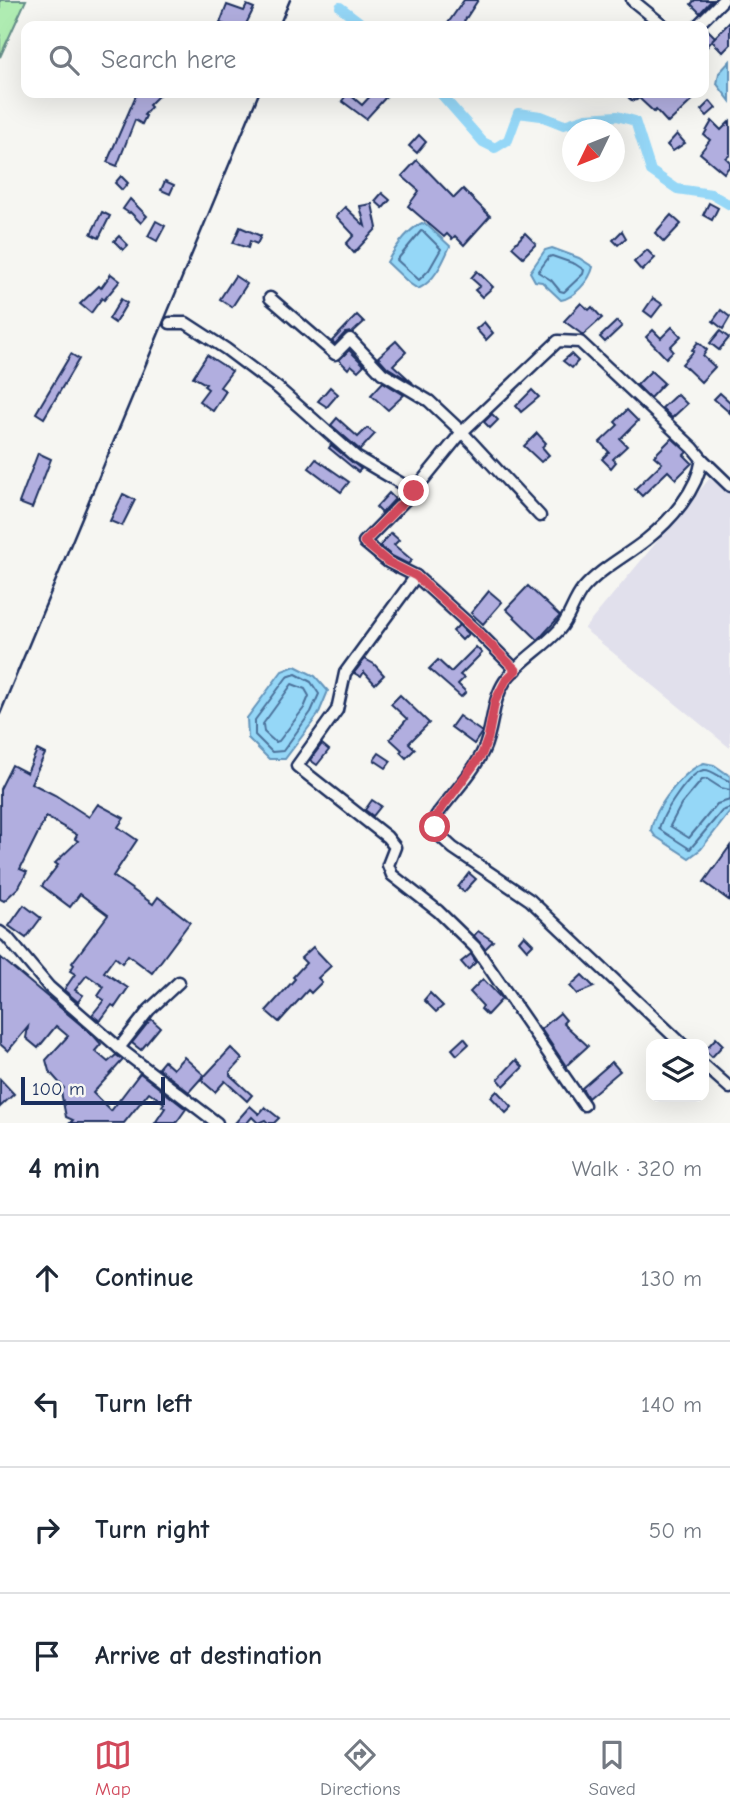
<!DOCTYPE html>
<meta charset="utf-8">
<style>
body{margin:0;font-family:"Comic Neue",sans-serif;background:#f2f2f3;color:#1f2937}
.controls{position:absolute;right:21px;bottom:21px;display:grid;overflow:hidden;border-radius:14px;box-shadow:0 7px 28px #0002}
.controls button{width:63px;height:63px;display:grid;place-items:center;padding:0;border:0;border-bottom:2px solid #e0e1e3;background:#fff;color:#1f2937;font:35px sans-serif}
.compass{position:absolute;left:562px;top:119px;width:63px;height:63px;border-radius:50%;background:#fff;box-shadow:0 7px 28px #0002;rotate:227deg}
.scale{position:absolute;left:21px;bottom:18px;width:144px;box-sizing:border-box;padding-left:7px;border:4px solid #1b2f5e;border-top:0;font-size:19px;line-height:24px;white-space:nowrap;color:#1b2f5e;-webkit-text-stroke:5px #f6f6f2;paint-order:stroke}
.stop{position:absolute;width:21px;height:21px;margin:-16px;border:5px solid #d1495b;border-radius:50%;background:#fff}
.stop.end{background:#d1495b;border-color:#fff;box-shadow:0 2px 7px #0008}
.list{margin:0;padding:0;list-style:none}
h2{display:flex;justify-content:space-between;align-items:center;height:91px;margin:0;padding:0 28px;font-size:30px}
h2 small{font-size:23px;font-weight:400;color:#747a83}
.list li{display:grid;grid-template-columns:46px 1fr auto;gap:21px;align-items:center;box-sizing:border-box;height:126px;padding:0 28px;border-top:2px solid #e0e1e3}
.list b{display:block;font-size:26px;white-space:nowrap}
.list em{font-size:23px;font-style:normal;color:#747a83}
.icon{flex:none;width:38px;height:38px;fill:none;stroke:currentColor;stroke-width:2;stroke-linecap:round;stroke-linejoin:round}
.map{position:relative;flex:none;width:730px;height:1123px;overflow:hidden}
.search{position:absolute;background:#fff;box-shadow:0 7px 28px #0002;left:21px;right:21px;top:21px;height:77px;display:flex;align-items:center;gap:18px;box-sizing:border-box;padding:0 24px;border-radius:14px;color:#747a83;font-size:26px}
.sheet{height:595px;background:#fff}
nav{display:flex;justify-content:space-around;align-items:center;box-sizing:border-box;height:98px;border-top:2px solid #e0e1e3;background:#fff;font-size:19px;color:#747a83}
nav a{display:grid;justify-items:center;gap:4px}
nav .on{color:#d1495b}
.map>svg:first-child{display:block}
.built{fill:#e1e0ec}
.green{fill:#afecb2;stroke:#658e88;stroke-width:2}
.water{fill:#95d7f7;stroke:#6494ba;stroke-width:2}
.lines{fill:none;stroke-linecap:round;stroke-linejoin:round}
.shore{stroke:#4c729b;stroke-width:2}
.canal{stroke:#95d7f7;stroke-width:10}
.building{fill:#b1aedf;stroke:#1b2f5e;stroke-width:2}
.street-casing{stroke:#1b2f5e;stroke-width:15}
.street{stroke:#f6f6f2;stroke-width:10}
.rail{stroke:#1b2f5e;stroke-width:2.5}
.route{stroke:#d1495b;stroke-width:9}
</style>
<div class="map">
<svg width="730" height="1123" viewBox="0 0 730 1123">
<rect width="100%" height="100%" fill="#f6f6f2"/>
<filter id="ink" filterUnits="userSpaceOnUse"><feTurbulence type="fractalNoise" baseFrequency=".0143" numOctaves="2"/><feDisplacementMap in="SourceGraphic" scale="14" xChannelSelector="R" yChannelSelector="G"/><feConvolveMatrix kernelMatrix="1 2 1 2 8 2 1 2 1" color-interpolation-filters="sRGB"/></filter>
<g filter="url(#ink)">
<path class="built" d="M710 478 730 494V748L584 629Z"/>
<path class="green" d="M0 0H26L0 57Z"/>
<g class="water">
<path d="M730 61V101L717 84 719 73Z"/>
<path d="M422 223 427 225 450 246C443 262 435 281 418 289L409 283 387 262C395 248 407 230 422 223Z"/>
<path d="M552 248 579 258 593 267C590 280 574 298 561 300L542 282 535 281 530 272 545 250Z"/>
<path d="M295 666 315 676 328 691 318 715 285 759H269L248 738 247 718 282 671Z"/>
<path d="M704 763 714 765 730 776V812L701 849 689 858 655 836 651 830C655 807 683 771 704 763Z"/>
</g>
<g class="lines">
<g class="shore">
<path d="M421 231 424 232 441 249 429 270 419 280 397 260Z"/>
<path d="M552 256 575 264 584 270 583 274 564 292 560 291 551 280 538 272 549 257Z"/>
<path d="M296 674 311 682 319 694 311 712 283 751 272 752 255 735V720L287 677Z"/>
<path d="M292 684 305 689 309 696 304 708 279 741 275 742 264 732 263 724Z"/>
<path d="M730 781C721 780 713 769 704 770 689 772 662 815 659 829L690 849 722 811 730 808"/>
<path d="M730 790 721 788 707 779 702 780 681 805 670 826 689 838 717 804 730 800"/>
</g>
<g class="canal">
<path d="M340 7 365 26"/>
<path d="M440 93 483 142 495 148 508 140 518 113 541 116 564 125 586 118 617 116 635 121 651 171 677 189 711 194 730 205"/>
</g>
</g>
<g class="building">
<path d="M464 0H478L461 26H446Z"/>
<path d="M695 0H712L700 13 691 4Z"/>
<path d="M227 5 244 11 247 5 254 8 245 26H228L220 23Z"/>
<path d="M730 22V45L723 52 712 41 704 50V30L706 28 715 37 712 40Z"/>
<path d="M137 93H161L149 105 151 107 144 115 146 116 142 124 135 120 117 166 107 162Z"/>
<path d="M348 93 362 105 373 93H381L386 97 366 119 342 101Z"/>
<path d="M642 93H700L668 123 656 110 654 112 640 99Z"/>
<path d="M710 101 716 108 707 116 701 110Z"/>
<path d="M712 121 721 130 730 121V155L726 158 730 162V166L724 173 700 153 710 140 704 135Z"/>
<path d="M677 134 685 143 673 151 667 145Z"/>
<path d="M419 135 426 142 417 153 409 146Z"/>
<path d="M417 160 454 198 463 189 490 216 464 245 455 236 452 239 447 234 444 237 408 206 419 191 402 176Z"/>
<path d="M121 176 128 183 122 190 115 183Z"/>
<path d="M165 181 174 185 170 194 161 190Z"/>
<path d="M382 193 390 200 383 208 375 201Z"/>
<path d="M130 199 147 216 141 223 130 212 129 213 123 209Z"/>
<path d="M709 203 718 208 712 220 703 215Z"/>
<path d="M372 204 377 228 354 253 346 244 354 235 336 216 345 207 365 226 360 206Z"/>
<path d="M102 212 110 216 99 238 91 234Z"/>
<path d="M671 215 681 224 664 242 655 233Z"/>
<path d="M156 221 165 226 157 241 148 236Z"/>
<path d="M240 227 261 236 257 244 250 241 248 248 233 243Z"/>
<path d="M622 231 626 238 618 245 613 240Z"/>
<path d="M525 233 536 244 523 257 512 247Z"/>
<path d="M119 236 128 245 123 250 114 241Z"/>
<path d="M647 250 655 258 642 271 634 262Z"/>
<path d="M477 271 493 287 482 297 475 290 480 286 471 278Z"/>
<path d="M111 274 120 281 104 300 102 298 91 313 80 304 99 286 101 288Z"/>
<path d="M235 276 247 284 232 307 220 299Z"/>
<path d="M653 298 662 304 652 317 644 311Z"/>
<path d="M121 299 127 303 115 323 109 319Z"/>
<path d="M581 303 589 310 592 307 602 318 583 335 564 321Z"/>
<path d="M721 310 730 317 723 329 713 321Z"/>
<path d="M357 315 364 322 353 332 345 333 335 344 332 341Z"/>
<path d="M617 321 622 326 605 342 600 337Z"/>
<path d="M484 322 493 333 486 340 476 329Z"/>
<path d="M672 327 681 336 670 347 673 351 666 358 646 337 653 330 661 338Z"/>
<path d="M720 331 729 338 719 350 710 343Z"/>
<path d="M396 341 406 352 393 365 413 383 387 367 378 357Z"/>
<path d="M698 342 707 350 703 356 715 367 701 382 682 364 694 351 692 350Z"/>
<path d="M349 350 364 365 358 371 351 365 348 369 339 360Z"/>
<path d="M71 354 79 359 44 418 36 413Z"/>
<path d="M571 354 578 361 572 368 563 361Z"/>
<path d="M207 355 232 371 220 387 226 391 213 411 199 401 208 389 204 386 206 384 193 377Z"/>
<path d="M651 371 664 383 650 398 637 385Z"/>
<path d="M383 382 404 395 388 410 371 395Z"/>
<path d="M330 387 338 394 327 407 318 401Z"/>
<path d="M532 390 539 397 521 412 516 406Z"/>
<path d="M720 393 730 402V413L714 399Z"/>
<path d="M677 394 687 404 672 418 662 408Z"/>
<path d="M627 410 638 421 620 439 627 446 613 459 616 462 611 468 602 459 609 452 600 442 618 425 615 422Z"/>
<path d="M492 414 498 420 490 428 484 422Z"/>
<path d="M337 418 358 437 367 428 375 434 360 450 331 425Z"/>
<path d="M537 433 546 443 542 447 549 455 541 462 524 446Z"/>
<path d="M672 438 687 452 684 455 692 463 676 479 668 471 642 496 635 489 662 463 654 456Z"/>
<path d="M331 445 361 469 358 472 329 448Z"/>
<path d="M38 453 51 459 32 508 19 503Z"/>
<path d="M316 459 349 482 341 492 309 468Z"/>
<path d="M389 493 395 499 382 513 376 507Z"/>
<path d="M123 494 135 500 122 526 110 521Z"/>
<path d="M391 533 399 540 394 545 412 560 408 564 392 556 380 546Z"/>
<path d="M528 586 560 616 538 640 506 609Z"/>
<path d="M489 591 502 602 483 624 471 613Z"/>
<path d="M459 625 468 634 462 640 453 631Z"/>
<path d="M476 647 482 653 460 675 464 678 458 684 466 692 461 697 429 669 438 660 451 672Z"/>
<path d="M365 659 374 664 384 675 375 684 364 672 361 677 354 673Z"/>
<path d="M400 695 429 723 409 743 415 749 406 758 400 752 402 750 390 739 407 719 391 704Z"/>
<path d="M459 716 482 732 474 744 451 727Z"/>
<path d="M322 744 329 750 317 765 310 760Z"/>
<path d="M37 750 45 754 31 783 55 795 89 817 98 804 124 818 118 827 137 840 113 876 153 904 158 897 190 922 152 973 128 955 122 963 115 957 104 972 128 988 115 1007 112 1005 100 1021 92 1015 104 1000 98 996 104 987 87 975 75 990 83 995 78 1002 64 990 75 974 70 971 74 965 72 963 108 915 80 894 70 907 42 886 58 865 55 863 78 841 75 839 77 835 46 817 20 869 27 872 19 887 4 901 0 899V789L12 765 27 773Z"/>
<path d="M379 753 391 761 386 768 374 760Z"/>
<path d="M372 800 381 806 373 816 365 810Z"/>
<path d="M730 846V901L704 882Z"/>
<path d="M469 873 476 879 464 892 458 887Z"/>
<path d="M24 905 41 918 26 938 9 926Z"/>
<path d="M478 931 493 941 485 949 474 936Z"/>
<path d="M524 935 533 944 527 950 519 941Z"/>
<path d="M313 947 331 966 318 978 322 982 311 993 308 990 279 1022 266 1011 295 979 293 977 306 963 301 958Z"/>
<path d="M471 954 476 962 468 970 461 962Z"/>
<path d="M0 957 93 1035 101 1044 95 1051 108 1062 116 1055 123 1060 93 1093 111 1111 140 1073 186 1109 176 1123H155L165 1108 162 1106 164 1103 149 1092 124 1123H70L73 1120 66 1117 61 1092 64 1088 49 1071 46 1060 68 1036 56 1026 38 1048 26 1038 28 1027 8 1051 0 1044Z"/>
<path d="M582 975 594 987 577 994 570 986Z"/>
<path d="M483 979 502 999 487 1015 481 1009 483 1006 470 992Z"/>
<path d="M430 993 443 1006 436 1012 424 1000Z"/>
<path d="M560 1013 566 1020 563 1023 588 1046 566 1066 541 1029Z"/>
<path d="M151 1019 160 1027 141 1050 132 1043Z"/>
<path d="M464 1038 469 1044 457 1055 452 1049Z"/>
<path d="M716 1038 723 1045 712 1057 705 1050Z"/>
<path d="M231 1048 242 1059 230 1072V1075L252 1095 247 1101 225 1081 215 1092 201 1080Z"/>
<path d="M184 1057 204 1075 189 1092 158 1068 164 1061 173 1069Z"/>
<path d="M516 1060 523 1067 504 1086 498 1079Z"/>
<path d="M612 1062 620 1071 588 1098 582 1088Z"/>
<path d="M0 1079 14 1094 0 1107Z"/>
<path d="M497 1091 512 1107 506 1113 491 1097Z"/>
<path d="M250 1106 259 1114 265 1107 279 1118 274 1123H268L265 1120 258 1123 252 1117 247 1123H235Z"/>
</g>
<g class="lines">
<g class="street-casing">
<g id="street">
<path d="M632 0 664 26"/>
<path d="M697 26 723 0"/>
<path d="M634 94 635 93"/>
<path d="M270 298 335 354 350 339 382 373 429 401 462 432 414 491"/>
<path d="M170 323H186L226 349 278 388 356 457 414 491 364 542 388 562 416 576 345 673 337 710 297 766 387 837 395 847 388 865 392 875 438 911 475 947 584 1105"/>
<path d="M702 459 730 486"/>
<path d="M540 516 462 432 558 341 580 342 693 448 702 459C697 491 671 520 646 540 626 556 600 569 583 589 573 601 570 618 559 630 543 648 519 661 505 681 491 702 494 728 483 751 472 775 451 795 436 816L435 827 441 837 453 848 530 900 682 1044"/>
<path d="M416 576 480 634 516 670"/>
<path d="M0 932 7 937 49 987 119 1048 217 1123"/>
<path d="M119 1048 149 1010 179 982"/>
<path d="M704 1065 730 1088"/>
</g>
</g>
<use href="#street" class="street"/>
<g class="rail">
<path d="M279 26 290 0"/>
<path d="M0 714 259 93"/>
</g>
</g>
</g>
<g class="lines" filter="url(#ink)">
<path class="route" d="M414 491 364 542 388 562 416 576 480 634 516 670 506 680 495 701 488 738 482 754 436 816 435 827"/>
</g>
</svg>
<div class="controls">
<button><svg class="icon" aria-label="layers" viewBox="0 0 24 24"><path d="M12 4l9 5-9 5-9-5zM3 14l9 5 9-5"/></svg></button>
</div>
<svg class="compass" viewBox="-18 -18 36 36"><path d="M0-13l5 13h-10z" fill="#e53935"/><path d="M0 13l5-13h-10z" fill="#747a83"/></svg>
<div class="scale">100 m</div>
<div class="stop" style="left:435px;top:827px"></div>
<div class="stop end" style="left:414px;top:491px"></div>
<div class="search"><svg class="icon" aria-label="search" viewBox="0 0 24 24"><circle cx="10" cy="10" r="6"/><path d="M15 15l6 6"/></svg>Search here</div>
</div>
<section class="sheet">
<h2>4 min<small>Walk · 320 m</small></h2>
<ul class="list">
<li><svg class="icon" aria-label="ahead" viewBox="0 0 24 24"><path d="M12 20V5M6 11l6-6 6 6"/></svg><div><b>Continue</b></div><em>130 m</em></li>
<li><svg class="icon" aria-label="left" viewBox="0 0 24 24"><path d="M17 20v-9H6M10 6l-5 5 5 5"/></svg><div><b>Turn left</b></div><em>140 m</em></li>
<li><svg class="icon" aria-label="right" viewBox="0 0 24 24"><path d="M7 20v-9h11M14 6l5 5-5 5"/></svg><div><b>Turn right</b></div><em>50 m</em></li>
<li><svg class="icon" aria-label="arrive" viewBox="0 0 24 24"><path d="M6 21V4h12l-3 4 3 4H6"/></svg><div><b>Arrive at destination</b></div></li>
</ul>
</section>
<nav>
<a class="on"><svg class="icon" aria-label="map" viewBox="0 0 24 24"><path d="M3 6l6-2 6 2 6-2v14l-6 2-6-2-6 2zM9 4v14M15 6v14"/></svg>Map</a>
<a><svg class="icon" aria-label="directions" viewBox="0 0 24 24"><path d="M12 3l9 9-9 9-9-9zM9 14v-3h6M13 9l2 2-2 2"/></svg>Directions</a>
<a><svg class="icon" aria-label="saved" viewBox="0 0 24 24"><path d="M7 4h10v16l-5-4-5 4z"/></svg>Saved</a>
</nav>
